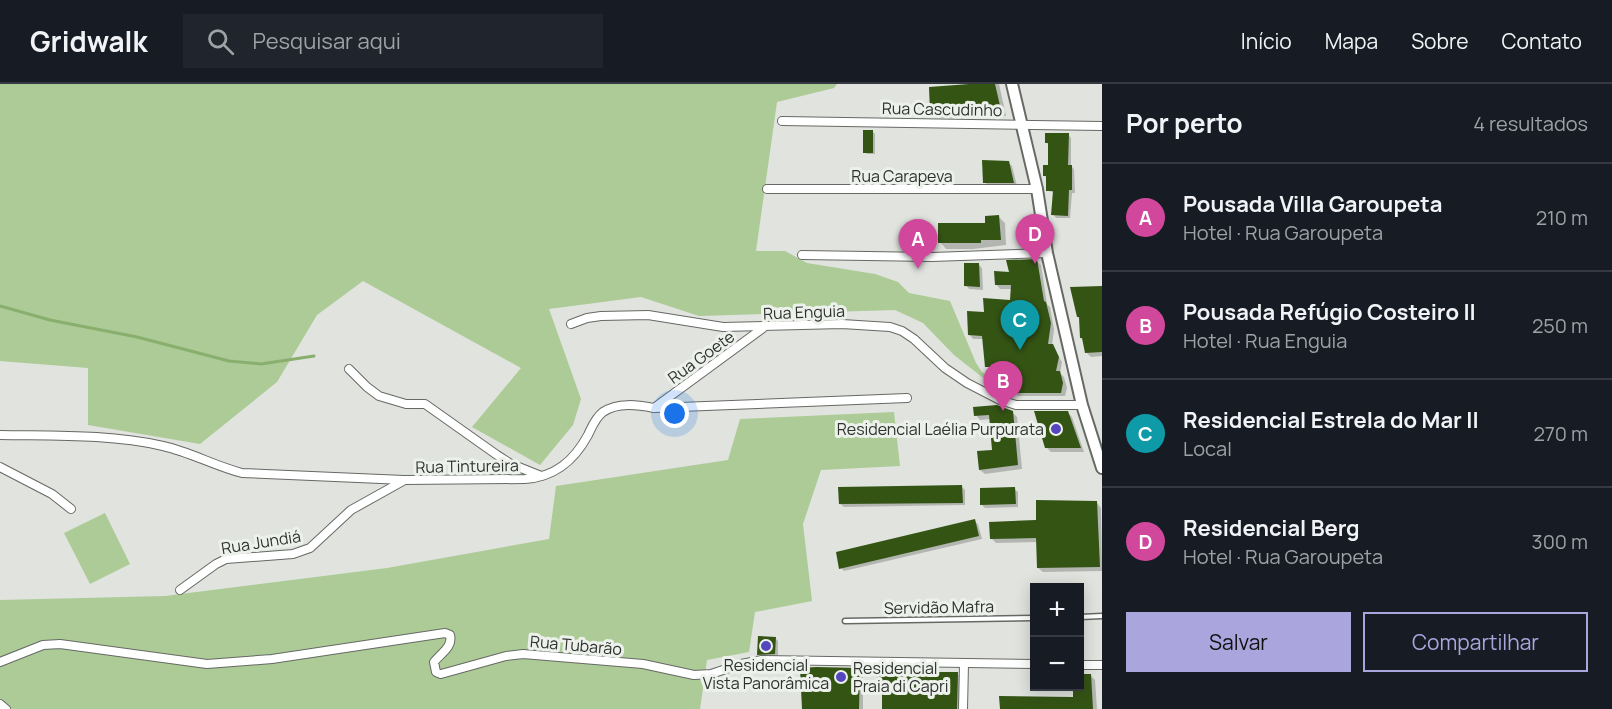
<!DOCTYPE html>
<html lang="pt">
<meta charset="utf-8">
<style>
body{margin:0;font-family:Manrope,sans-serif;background:#20242c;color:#f1f3f6}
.controls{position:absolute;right:18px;bottom:18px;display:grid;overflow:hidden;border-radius:0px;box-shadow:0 3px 15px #0003}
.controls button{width:54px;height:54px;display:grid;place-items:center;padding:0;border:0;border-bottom:2px solid #363941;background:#171b24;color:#f1f3f6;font:30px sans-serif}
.you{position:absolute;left:675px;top:330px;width:21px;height:21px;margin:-15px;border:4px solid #fff;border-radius:50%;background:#1a73e8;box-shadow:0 0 0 9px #1a73e833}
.badge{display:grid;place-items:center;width:39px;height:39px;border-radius:50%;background:#aaa5dd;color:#fff;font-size:20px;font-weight:700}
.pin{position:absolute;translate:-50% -50px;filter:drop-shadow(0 2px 3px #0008)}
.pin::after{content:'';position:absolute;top:32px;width:21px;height:18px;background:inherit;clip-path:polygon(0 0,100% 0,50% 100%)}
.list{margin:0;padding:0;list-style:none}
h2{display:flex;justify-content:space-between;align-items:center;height:78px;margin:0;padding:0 24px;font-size:26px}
h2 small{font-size:20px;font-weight:400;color:#9ea1a6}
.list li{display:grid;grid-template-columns:39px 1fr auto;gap:18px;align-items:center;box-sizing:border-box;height:108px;padding:0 24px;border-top:2px solid #363941}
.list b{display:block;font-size:22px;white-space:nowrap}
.list p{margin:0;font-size:20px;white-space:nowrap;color:#9ea1a6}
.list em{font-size:20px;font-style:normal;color:#9ea1a6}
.actions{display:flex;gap:12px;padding:18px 24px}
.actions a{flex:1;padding:14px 0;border:2px solid #aaa5dd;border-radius:0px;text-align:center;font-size:21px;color:#aaa5dd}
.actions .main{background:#aaa5dd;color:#111}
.icon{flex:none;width:33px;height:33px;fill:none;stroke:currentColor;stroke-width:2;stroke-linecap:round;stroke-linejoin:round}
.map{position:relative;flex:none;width:1102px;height:625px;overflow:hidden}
header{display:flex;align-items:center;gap:36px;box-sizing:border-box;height:84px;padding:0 30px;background:#171b24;border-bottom:2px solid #363941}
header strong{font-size:28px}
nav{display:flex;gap:33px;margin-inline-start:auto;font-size:21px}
.search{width:420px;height:54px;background:#20242c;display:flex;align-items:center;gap:15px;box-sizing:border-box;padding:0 21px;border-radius:0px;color:#9ea1a6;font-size:22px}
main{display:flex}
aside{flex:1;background:#171b24}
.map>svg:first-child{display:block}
.green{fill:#accb96}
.shadow{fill:#0003}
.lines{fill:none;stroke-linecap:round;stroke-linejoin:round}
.stream{stroke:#89af6e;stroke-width:3}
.building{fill:#345414}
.lane-casing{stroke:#666964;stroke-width:7}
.street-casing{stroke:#666964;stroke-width:10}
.secondary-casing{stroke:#666964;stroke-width:14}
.lane{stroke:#fff;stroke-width:4}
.street{stroke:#fff;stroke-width:8}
.secondary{stroke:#fff;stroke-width:10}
.poi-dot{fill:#5446be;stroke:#edf1eb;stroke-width:2}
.labels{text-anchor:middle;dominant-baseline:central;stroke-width:6;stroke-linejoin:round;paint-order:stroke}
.street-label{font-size:16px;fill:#2f312e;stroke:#edf1eb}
.poi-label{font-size:16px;fill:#2f312e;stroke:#edf1eb;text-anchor:end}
</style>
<header>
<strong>Gridwalk</strong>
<div class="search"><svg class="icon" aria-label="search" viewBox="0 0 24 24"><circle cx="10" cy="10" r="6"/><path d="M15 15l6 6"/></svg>Pesquisar aqui</div>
<nav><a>Início</a><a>Mapa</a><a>Sobre</a><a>Contato</a></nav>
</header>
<main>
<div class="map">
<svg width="1102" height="625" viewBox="0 0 1102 625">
<rect width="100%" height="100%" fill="#e0e3de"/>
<g class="green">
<path d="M0 0H837L834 4 777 18 756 167H785L807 179 875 190 898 198 909 209 950 217 976 279 982 288 1010 305 1011 312 1005 311 954 271 923 239 895 226 699 232 641 213 549 225 581 315 573 341 540 381 472 343 521 284 363 197 317 231 277 298 200 360 88 341V284L0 277Z"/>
<path d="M894 328 900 382 821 386 803 440 812 517 755 528 749 568 707 576 700 625H0V516L165 512 387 484 549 455 556 402 728 376 740 335Z"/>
<path d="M105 429 130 480 90 500 64 449Z"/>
</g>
<g class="shadow">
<path d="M971 0H999L1006 32 937 34 931 27Z"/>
<path d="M873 48 875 50V70H867L865 68Z"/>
<path d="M1068 50 1071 54V82L1074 85 1075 109H1072L1070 134H1056L1053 130 1054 109 1047 106V94L1045 92 1049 82 1050 62 1047 59Z"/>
<path d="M1009 79 1012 82 1017 102H988L985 98Z"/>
<path d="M998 132 1005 139 1006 161 973 165H946L940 158 987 140Z"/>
<path d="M1036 177 1041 181 1047 220 1050 223 1054 245 1052 262 1062 278 1060 289 1064 293 1067 304 1065 312H1018L1014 308 1009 286H991L987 282 984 255H973L969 250 986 230 1012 217V205H1000L996 200 1011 189Z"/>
<path d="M978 180 982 184 983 206 969 205 966 201Z"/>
<path d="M1102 203V272L1091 273 1087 269 1084 256 1081 254 1080 235 1078 233 1072 205Z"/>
<path d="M1012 328 1017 333 1022 385 985 390 980 386 994 367 991 335 980 336 976 331Z"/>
<path d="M1067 328 1072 333 1084 368H1051L1046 363Z"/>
<path d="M962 403 965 406V421L844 423 840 420Z"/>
<path d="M1014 405 1018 408V423L985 424 982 421Z"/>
<path d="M1097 419 1101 424 1102 487 1043 488 1038 484V458L996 459 991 454Z"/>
<path d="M974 437 978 440 982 455 844 487 841 484Z"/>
<path d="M775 554 778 557V573L762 574 759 570Z"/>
<path d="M894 585 896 588 916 587 918 589 957 590 960 592V625H884L883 605 878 602Z"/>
<path d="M860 586 863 590V625H803Z"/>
<path d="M1090 591 1095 596 1097 625H1001L1075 614V602H1080V592Z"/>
</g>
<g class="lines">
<path class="stream" d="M0 222 50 236 137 253 229 277 261 280 314 272"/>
</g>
<g class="building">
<path d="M969 0H995L1001 26 930 28 929 3Z"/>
<rect x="863" y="46" width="10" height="23"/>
<path d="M1045 49H1069L1068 81H1072V106H1069L1068 132 1051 131 1053 107H1046V92H1043V81H1048V59H1045Z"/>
<path d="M982 76 1009 77 1014 99H983Z"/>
<path d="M999 131 1001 156H981V159H938V139H985V132Z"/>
<path d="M1037 175 1044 217 1046 218 1051 239 1048 260H1053L1059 273 1056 287H1060L1063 299 1061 309H1013L1007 283H985L982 252 968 251 967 227 984 228 983 214 1010 216 1011 201H995L994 187 1009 188 1006 176Z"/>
<path d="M964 179H979L980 203 964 202Z"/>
<path d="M1102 202V268L1085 269 1082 254H1080L1079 233H1077L1070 203Z"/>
<path d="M997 321 1013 327 1018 381 979 386 977 367 992 366 989 331 974 332 973 323Z"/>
<path d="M1034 327H1068L1081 364H1045Z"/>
<path d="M962 401 963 419 839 420 838 403Z"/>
<path d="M1015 403 1016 420 980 421V404Z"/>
<path d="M1036 416 1097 417 1100 483 1037 484 1036 454 990 455 989 438 1036 436Z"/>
<path d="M975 435 979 452 839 485 836 468Z"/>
<path d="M758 552 776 553 775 570 757 571Z"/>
<path d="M816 583 860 584 859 625H802L800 584Z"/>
<path d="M876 584H894V586L916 585V588H958L957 625H882V602H877Z"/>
<path d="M1080 590H1091L1093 625H1000L999 612 1073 613V603H1080Z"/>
</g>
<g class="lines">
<g class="lane-casing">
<g id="lane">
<path d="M1080 533 1102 532"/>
<path d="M845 537 1034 534"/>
</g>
</g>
<g class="street-casing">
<g id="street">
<path d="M782 37 1102 42"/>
<path d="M767 105H1037"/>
<path d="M802 171 932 173 1047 169"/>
<path d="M571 240 587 234 601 232 648 231 723 243 842 240 890 243 902 247 914 255 945 284 967 299 1000 316 1016 321H1082"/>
<path d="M349 285 367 303 379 312 406 320H425L497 371 511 380 541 392"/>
<path d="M654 324 763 244"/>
<path d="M0 351C54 352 110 350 163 362 190 368 215 382 242 389L404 396 525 395C555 393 574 377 588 351 592 343 595 334 603 328 618 318 638 321 654 324L907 314"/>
<path d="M0 383 52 410 71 425"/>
<path d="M180 506 216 480 226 475 293 470 310 464 351 426 403 397"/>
<path d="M0 578 43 561 60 560 207 580 272 575 445 549 450 551C453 563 441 569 434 578L436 588 441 590 506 572 523 570 643 580 694 591 711 590 741 580 762 576 1034 580"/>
<path d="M1080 581H1102"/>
<path d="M0 620 6 625"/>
<path d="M963 625 964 580"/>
</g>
</g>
<g class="secondary-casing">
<path id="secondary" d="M1012 0 1037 105 1047 169 1082 321 1102 384"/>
</g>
<use href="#lane" class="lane"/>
<use href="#street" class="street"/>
<use href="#secondary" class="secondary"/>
</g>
<g class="poi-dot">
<circle cx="1056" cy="345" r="6"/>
<circle cx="766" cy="562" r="6"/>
<circle cx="841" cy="593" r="6"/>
</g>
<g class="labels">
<g class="street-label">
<text transform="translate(942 25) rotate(1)">Rua Cascudinho</text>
<text x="902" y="92">Rua Carapeva</text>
<text transform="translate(804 228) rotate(-2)">Rua Enguia</text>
<text transform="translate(701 273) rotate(-36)">Rua Goete</text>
<text transform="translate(467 382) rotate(-1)">Rua Tintureira</text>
<text transform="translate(261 458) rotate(-9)">Rua Jundiá</text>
<text transform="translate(939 523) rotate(-1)">Servidão Mafra</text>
<text transform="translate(576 561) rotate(5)">Rua Tubarão</text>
</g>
<g class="poi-label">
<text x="1044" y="345">Residencial Laélia Purpurata</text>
<text x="766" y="581" text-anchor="middle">Residencial<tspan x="766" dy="18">Vista Panorâmica</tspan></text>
<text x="853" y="584" text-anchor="start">Residencial<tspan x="853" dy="18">Praia di Capri</tspan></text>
</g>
</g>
</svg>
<div class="controls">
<button>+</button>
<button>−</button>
</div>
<div class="you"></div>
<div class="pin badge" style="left:918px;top:185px;background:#d1479c">A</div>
<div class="pin badge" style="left:1003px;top:327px;background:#d1479c">B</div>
<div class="pin badge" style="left:1020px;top:266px;background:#0f9aa8">C</div>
<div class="pin badge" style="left:1035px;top:180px;background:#d1479c">D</div>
</div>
<aside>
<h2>Por perto<small>4 resultados</small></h2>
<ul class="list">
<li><span class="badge" style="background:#d1479c">A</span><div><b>Pousada Villa Garoupeta</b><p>Hotel · Rua Garoupeta</p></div><em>210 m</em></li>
<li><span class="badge" style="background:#d1479c">B</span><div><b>Pousada Refúgio Costeiro II</b><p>Hotel · Rua Enguia</p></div><em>250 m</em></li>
<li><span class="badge" style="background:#0f9aa8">C</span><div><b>Residencial Estrela do Mar II</b><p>Local</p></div><em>270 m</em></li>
<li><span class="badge" style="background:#d1479c">D</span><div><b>Residencial Berg</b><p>Hotel · Rua Garoupeta</p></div><em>300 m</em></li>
</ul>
<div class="actions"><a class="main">Salvar</a><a>Compartilhar</a></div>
</aside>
</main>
